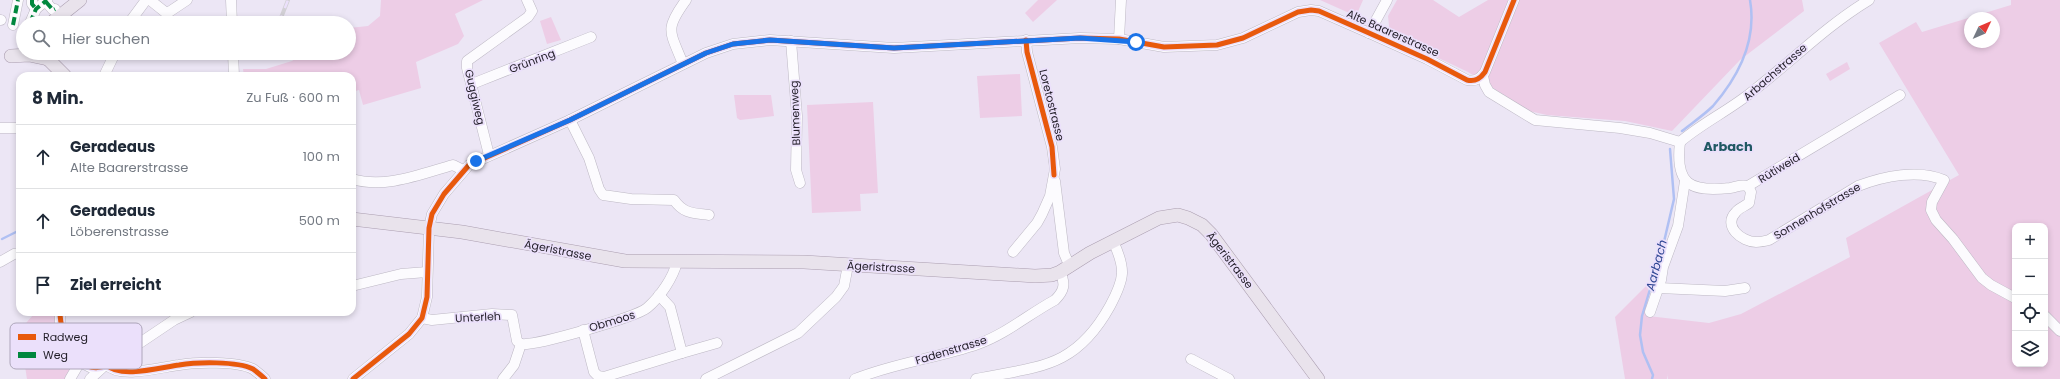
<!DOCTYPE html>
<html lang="de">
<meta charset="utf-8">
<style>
body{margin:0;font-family:Poppins,sans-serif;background:#f2f2f3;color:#1f2937}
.controls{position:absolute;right:12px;bottom:12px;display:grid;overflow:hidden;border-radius:8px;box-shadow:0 2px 6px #0003}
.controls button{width:36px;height:36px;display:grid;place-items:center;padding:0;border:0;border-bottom:1px solid #e0e1e3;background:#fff;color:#1f2937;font:20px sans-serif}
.compass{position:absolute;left:1964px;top:12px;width:36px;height:36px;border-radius:50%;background:#fff;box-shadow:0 2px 6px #0003;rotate:46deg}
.stop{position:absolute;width:12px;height:12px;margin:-9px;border:3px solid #1a73e8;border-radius:50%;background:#fff}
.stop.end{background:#1a73e8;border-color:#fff;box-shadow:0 1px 4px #0008}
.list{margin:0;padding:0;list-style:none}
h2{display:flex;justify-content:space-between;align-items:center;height:52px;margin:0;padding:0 16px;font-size:17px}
h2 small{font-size:13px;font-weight:400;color:#747a83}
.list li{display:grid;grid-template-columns:26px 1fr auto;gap:12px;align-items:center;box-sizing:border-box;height:64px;padding:0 16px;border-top:1px solid #e0e1e3}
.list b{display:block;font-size:15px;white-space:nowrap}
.list p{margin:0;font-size:13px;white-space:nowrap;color:#747a83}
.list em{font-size:13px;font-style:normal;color:#747a83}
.icon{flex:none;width:22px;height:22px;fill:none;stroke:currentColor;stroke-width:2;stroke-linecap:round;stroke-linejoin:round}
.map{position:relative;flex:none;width:2060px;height:379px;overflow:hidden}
.search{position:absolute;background:#fff;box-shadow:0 2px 6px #0003;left:16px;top:16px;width:340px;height:44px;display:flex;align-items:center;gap:10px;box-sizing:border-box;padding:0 14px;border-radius:22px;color:#747a83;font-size:15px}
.panel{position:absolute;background:#fff;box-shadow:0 2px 6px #0003;left:16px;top:72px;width:340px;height:244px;border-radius:12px}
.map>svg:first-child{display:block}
.green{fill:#edcde6;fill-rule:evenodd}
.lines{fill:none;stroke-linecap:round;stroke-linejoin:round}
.stream{stroke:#b0c0f3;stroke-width:2.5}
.minor-casing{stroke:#bdb8c4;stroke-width:11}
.major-casing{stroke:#ab9eb0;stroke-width:14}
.minor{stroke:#fcfbfe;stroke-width:10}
.major{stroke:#e9e3ec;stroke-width:13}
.rail-casing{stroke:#d2d0d5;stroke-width:4}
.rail{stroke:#ebe0fb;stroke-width:2.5;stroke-dasharray:8;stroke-linecap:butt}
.quiet{stroke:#00873e;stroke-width:4;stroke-dasharray:8 4;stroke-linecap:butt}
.cycleway-casing{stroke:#ebe0fb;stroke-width:8}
.cycleway{stroke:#e8590c;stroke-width:5}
.route{stroke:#1a73e8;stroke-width:5}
.labels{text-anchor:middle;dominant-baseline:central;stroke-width:3.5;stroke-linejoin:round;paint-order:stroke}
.street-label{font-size:11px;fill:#211d27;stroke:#ebe0fb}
.water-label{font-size:12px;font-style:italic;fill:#304794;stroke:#ebe0fb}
.quarter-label{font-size:13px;font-weight:bold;fill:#205863;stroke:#ebe0fb}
.key{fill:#ebe0fb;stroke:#aea6bb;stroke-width:1}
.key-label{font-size:11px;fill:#211d27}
</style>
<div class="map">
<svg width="2060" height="379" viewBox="0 0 2060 379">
<rect width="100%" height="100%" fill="#ece6f5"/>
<g class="green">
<path d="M381 0H483L455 14 464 36 458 44 416 62 421 88 363 105 359 90 352 92V76H244L243 69H266L292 61 303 53H349V28L368 26 380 16Z"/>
<path d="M1038 0H1057L1033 22 1025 13Z"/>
<path d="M1320 0H1363L1356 16Z"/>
<path d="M1397 0H1433L1459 17 1488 0H1802L1804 11 1740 60 1672 131 1625 121 1547 115 1529 111 1468 72 1390 35 1388 16Z"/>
<path d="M2011 0H2060V379H1668V375L1663 359 1668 375 1667 379H1625L1615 317 1648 284V316L1709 323 1741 314 1850 257 1846 238 1959 175 1879 43 1916 22 1922 32 2011 5ZM1970 18H1994V42H1970ZM2015 226H2045V364H2015Z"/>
<path d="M551 17 561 40 547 44 540 21Z"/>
<path d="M1847 62 1850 69 1830 81 1826 74Z"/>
<path d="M1020 74 1022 116 980 118 977 76Z"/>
<path d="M734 95H771L774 116 740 120 737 118Z"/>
<path d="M873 102 878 193 860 194 861 211 812 213 807 105Z"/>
<path d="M36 312H56L72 359 73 365 65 379H27C24 345 7 341 36 312Z"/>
</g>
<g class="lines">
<g class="stream">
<path d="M1682 131C1692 123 1704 115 1713 106 1739 76 1757 40 1750 0"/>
<path d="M2 239 20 230"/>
<path d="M1652 379 1653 375 1643 352 1640 335 1642 316 1663 246 1674 199 1670 149"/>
</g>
<g class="minor-casing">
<g id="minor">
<path d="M32 0V4L36 9"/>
<path d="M150 0 165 12H169L187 0"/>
<path d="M231 0 232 23"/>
<path d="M46 2 53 10 55 9"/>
<path d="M0 20H1"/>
<path d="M30 23 36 9 47 0"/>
<path d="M129 23 146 0"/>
<path d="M13 25 18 0"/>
<path d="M1369 33 1387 0"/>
<path d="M1119 39 1121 0"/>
<path d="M791 41 797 116 796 170 800 183"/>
<path d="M233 53 234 76"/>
<path d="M683 64C670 31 664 30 686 0"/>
<path d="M104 76 115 53"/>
<path d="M1483 76 1485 85 1489 92 1535 120 1620 128 1650 133 1680 142"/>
<path d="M472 84 591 37"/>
<path d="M570 120 589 158 599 189 603 195 631 199 674 200C684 214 693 213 709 215"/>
<path d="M0 128H20"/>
<path d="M1680 142C1675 185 1690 192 1730 188 1737 187 1740 184 1748 186L1900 95"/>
<path d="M1680 142C1702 123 1730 110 1753 91 1792 61 1826 26 1869 0"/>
<path d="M489 155 467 68V61L528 17 532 11 527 0"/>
<path d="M352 179C385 189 421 174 453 165L463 170"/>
<path d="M1055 181 1064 253 1070 267"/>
<path d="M1748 186 1751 192 1749 203C1745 206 1739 208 1736 212 1722 226 1742 242 1756 242 1760 242 1765 241 1769 240L1858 186C1884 176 1918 169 1944 180L1932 202 1931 210 1936 220 1953 239 1982 278 1991 285 2015 298"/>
<path d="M1013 252 1037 223 1042 214 1050 196 1055 169 1052 147 1027 52 1026 40"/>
<path d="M0 262 14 254 20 253"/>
<path d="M352 286 401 274 427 272"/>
<path d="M1659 288 1725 291 1745 288"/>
<path d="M659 295 670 307 682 353 717 343"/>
<path d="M60 312V326L66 340 80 362 94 369 107 365 174 320 191 312"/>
<path d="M1650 312 1661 280 1663 267 1678 226 1685 181"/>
<path d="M2045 316 2060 331"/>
<path d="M422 318 432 320 492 314 512 315 517 341 521 344 514 365 503 379"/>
<path d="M583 330 594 372 598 376 604 377 682 353"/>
<path d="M521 344C536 346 636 317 647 308 660 297 673 278 677 262"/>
<path d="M1191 359 1229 379"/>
<path d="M107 365C120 379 162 367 179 365 197 362 237 361 253 369 257 372 262 376 265 379"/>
<path d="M70 379 80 362"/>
<path d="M90 379 102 368"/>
<path d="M353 379 409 334 422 318 427 297 429 228 432 214 444 194 469 165 570 120 706 53 733 44 770 40 894 48 1080 38 1119 39 1164 47 1217 45 1243 38 1298 12 1311 10 1319 11 1369 33 1427 59 1467 80C1475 82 1480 79 1485 72L1514 0"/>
<path d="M706 379 798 333 836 297 844 286 848 265"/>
<path d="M855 379C894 363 938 358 978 344 1006 334 1029 314 1055 300 1064 291 1066 284 1060 272"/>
<path d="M976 379C1039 366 1075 369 1110 306 1125 278 1126 269 1113 241"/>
</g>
</g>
<g class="major-casing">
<g id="major">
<path d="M51 23 80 0"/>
<path d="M42 53 65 76"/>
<path d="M11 56 29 55 48 59"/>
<path d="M352 219 462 232 625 261 804 262 1035 276 1052 275 1060 272 1090 253 1159 218 1178 215 1188 218 1202 225 1211 234 1318 379"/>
</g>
</g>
<use href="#minor" class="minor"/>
<use href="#major" class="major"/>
<g class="rail-casing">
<path id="rail" d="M279 23 288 0"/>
</g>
<use href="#rail" class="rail"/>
<g class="quiet">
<path d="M32 0V4L36 9"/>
<path d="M46 2 53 10 55 9"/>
<path d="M30 23 36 9 47 0"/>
<path d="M13 25 18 0"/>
</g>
<g class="cycleway-casing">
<g id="cycleway">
<path d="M1026 40 1027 52 1052 147 1054 175"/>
<path d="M60 312C60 335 78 379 107 365 120 379 162 367 179 365 197 362 237 361 253 369 257 372 262 376 265 379"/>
<path d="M353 379 409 334 422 318 427 297 429 228 432 214 444 194 469 165 570 120 706 53 733 44 770 40 894 48 1080 38 1119 39 1164 47 1217 45 1243 38 1298 12 1311 10 1319 11 1369 33 1427 59 1467 80C1475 82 1480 79 1485 72L1514 0"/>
</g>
</g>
<use href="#cycleway" class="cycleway"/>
</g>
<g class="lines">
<path class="route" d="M476 161 570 120 706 53 733 44 770 40 894 48 1080 38 1136 42"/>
</g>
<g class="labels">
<g class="street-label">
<text transform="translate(1393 33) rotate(24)">Alte Baarerstrasse</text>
<text transform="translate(532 61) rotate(-21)">Grünring</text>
<text transform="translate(1775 72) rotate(-41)">Arbachstrasse</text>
<text transform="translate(475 97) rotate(77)">Guggiweg</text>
<text transform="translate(1052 105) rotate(76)">Loretostrasse</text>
<text transform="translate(795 113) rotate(-92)">Blumenweg</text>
<text transform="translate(1779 168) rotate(-31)">Rütiweid</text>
<text transform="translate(1817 211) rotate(-31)">Sonnenhofstrasse</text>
<text transform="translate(558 250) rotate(11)">Ägeristrasse</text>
<text transform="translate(1230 260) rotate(52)">Ägeristrasse</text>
<text transform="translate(881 267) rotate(3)">Ägeristrasse</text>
<text transform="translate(478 317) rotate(-3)">Unterleh</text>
<text transform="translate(612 321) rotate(-17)">Obmoos</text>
<text transform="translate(951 350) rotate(-17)">Fadenstrasse</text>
</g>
<g class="water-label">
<text transform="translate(1656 265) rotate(-75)">Aarbach</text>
</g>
<g class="quarter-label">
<text x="1728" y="146">Arbach</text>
</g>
</g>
<rect x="10" y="323" width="132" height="46" rx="6" class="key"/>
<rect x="18" y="334" width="18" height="6" fill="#e8590c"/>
<rect x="18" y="352" width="18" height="6" fill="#00873e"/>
<g class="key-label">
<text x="43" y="341">Radweg</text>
<text x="43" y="359">Weg</text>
</g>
</svg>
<div class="controls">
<button>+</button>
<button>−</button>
<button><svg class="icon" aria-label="locate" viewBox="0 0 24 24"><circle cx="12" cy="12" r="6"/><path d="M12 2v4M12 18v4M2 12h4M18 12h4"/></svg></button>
<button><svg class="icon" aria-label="layers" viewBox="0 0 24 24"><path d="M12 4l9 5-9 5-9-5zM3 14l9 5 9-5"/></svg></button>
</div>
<svg class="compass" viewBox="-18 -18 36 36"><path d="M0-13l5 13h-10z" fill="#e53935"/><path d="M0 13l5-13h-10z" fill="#747a83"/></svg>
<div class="stop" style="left:1136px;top:42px"></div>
<div class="stop end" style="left:476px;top:161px"></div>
<div class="search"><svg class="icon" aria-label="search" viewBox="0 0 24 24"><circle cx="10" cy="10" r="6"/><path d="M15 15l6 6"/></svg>Hier suchen</div>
<section class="panel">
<h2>8 Min.<small>Zu Fuß · 600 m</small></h2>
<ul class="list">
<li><svg class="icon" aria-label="ahead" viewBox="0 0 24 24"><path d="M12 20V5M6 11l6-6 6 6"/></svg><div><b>Geradeaus</b><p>Alte Baarerstrasse</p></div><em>100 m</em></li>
<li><svg class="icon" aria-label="ahead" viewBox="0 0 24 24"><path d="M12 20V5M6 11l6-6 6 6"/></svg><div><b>Geradeaus</b><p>Löberenstrasse</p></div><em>500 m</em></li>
<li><svg class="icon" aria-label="arrive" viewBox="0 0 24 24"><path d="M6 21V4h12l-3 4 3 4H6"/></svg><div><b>Ziel erreicht</b></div></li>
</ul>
</section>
</div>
